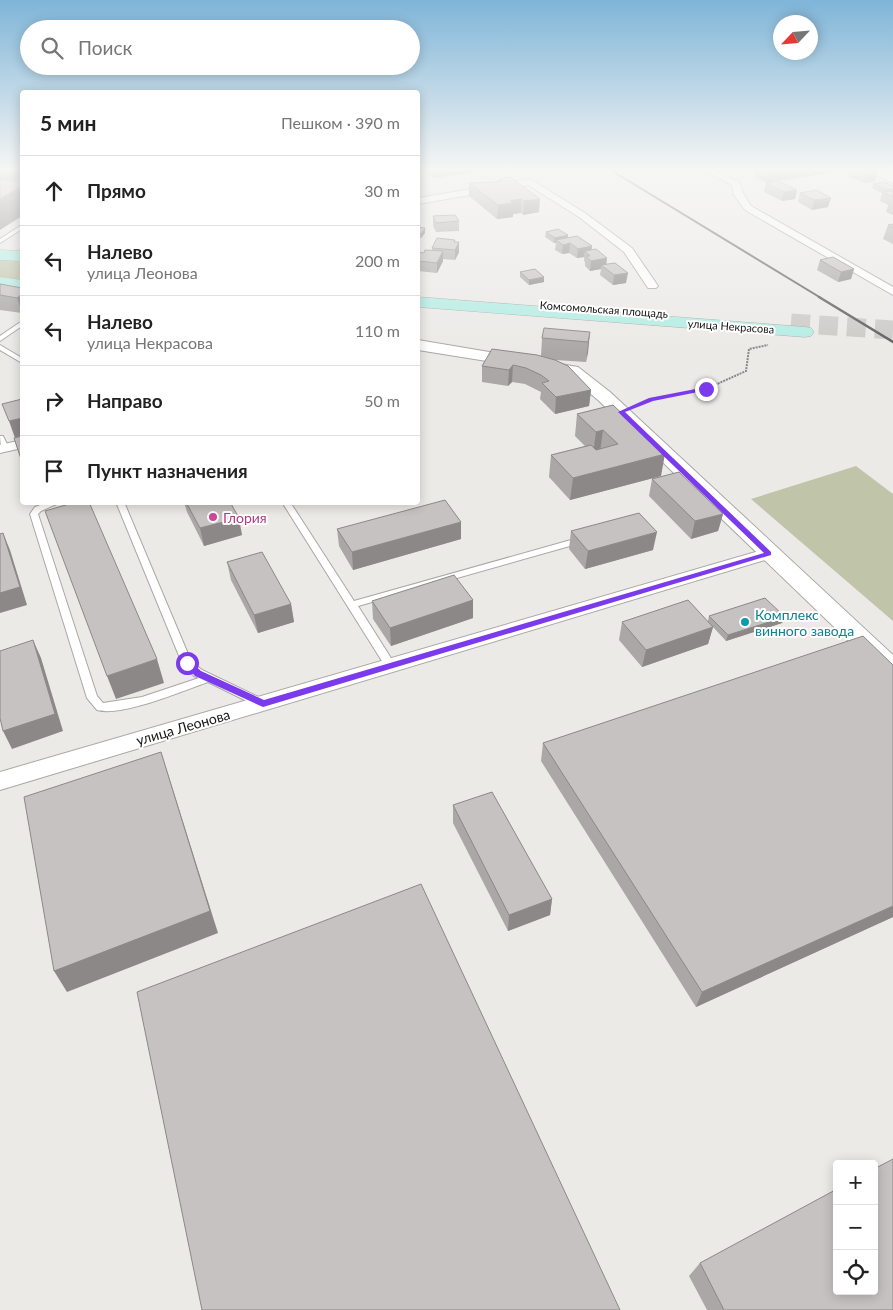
<!DOCTYPE html>
<html lang="ru">
<meta charset="utf-8">
<style>
body{margin:0;font-family:Lato,sans-serif;background:#f6f6f6;color:#222}
.controls{position:absolute;right:15px;bottom:15px;display:grid;overflow:hidden;border-radius:5px;box-shadow:0 2px 12px #0003}
.controls button{width:45px;height:45px;display:grid;place-items:center;padding:0;border:0;border-bottom:1px solid #e0e0e0;background:#fff;color:#222;font:25px sans-serif}
.compass{position:absolute;left:773px;top:15px;width:45px;height:45px;border-radius:50%;background:#fff;box-shadow:0 2px 12px #0003;rotate:244deg}
.stop{position:absolute;width:15px;height:15px;margin:-11px;border:4px solid #7c3aed;border-radius:50%;background:#fff}
.stop.end{background:#7c3aed;border-color:#fff;box-shadow:0 1px 5px #0008}
.list{margin:0;padding:0;list-style:none}
h2{display:flex;justify-content:space-between;align-items:center;height:65px;margin:0;padding:0 20px;font-size:21px}
h2 small{font-size:16px;font-weight:400;color:#767676}
.list li{display:grid;grid-template-columns:32px 1fr auto;gap:15px;align-items:center;box-sizing:border-box;height:70px;padding:0 20px;border-top:1px solid #e0e0e0}
.list b{display:block;font-size:19px;white-space:nowrap}
.list p{margin:0;font-size:16px;white-space:nowrap;color:#767676}
.list em{font-size:16px;font-style:normal;color:#767676}
.icon{flex:none;width:28px;height:28px;fill:none;stroke:currentColor;stroke-width:2;stroke-linecap:round;stroke-linejoin:round}
.map{position:relative;flex:none;width:893px;height:1310px;overflow:hidden}
.search{position:absolute;background:#fff;box-shadow:0 2px 12px #0003;left:20px;top:20px;width:400px;height:55px;display:flex;align-items:center;gap:12px;box-sizing:border-box;padding:0 18px;border-radius:28px;color:#767676;font-size:19px}
.panel{position:absolute;background:#fff;box-shadow:0 2px 12px #0003;left:20px;top:90px;width:400px;height:415px;border-radius:5px}
.map>svg:first-child{display:block}
.green{fill:#c0c4a8}
.lines{fill:none;stroke-linecap:round;stroke-linejoin:round}
.secondary-tunnel{stroke:#cccac7;stroke-width:19;stroke-dasharray:19 9;stroke-linecap:butt}
.service-casing{stroke:#aaa7a5;stroke-width:2}
.minor-casing{stroke:#aaa7a5;stroke-width:2}
.tertiary-casing{stroke:#aaa7a5;stroke-width:2}
.secondary-casing{stroke:#aaa7a5;stroke-width:1}
.path{stroke:#898785;stroke-width:2;stroke-dasharray:2 1;stroke-linecap:butt}
.service{fill:#fff;fill-rule:evenodd}
.minor{fill:#fff;fill-rule:evenodd}
.tertiary{fill:#fff;fill-rule:evenodd}
.secondary{fill:#b2ede4;fill-rule:evenodd}
.rail-far1{stroke:#5b5a58;stroke-width:2}
.rail{stroke:#5b5a58;stroke-width:2.5}
.wall{fill:#aaa7a6}
.shaded-wall{fill:#8b8887}
.building{fill:#c6c2c1;stroke:#8b8887}
.route{fill:#7c3aed}
.hotel-dot{fill:#d1479c;stroke:#fff;stroke-width:2}
.culture-dot{fill:#0f9aa8;stroke:#fff;stroke-width:2}
.labels{text-anchor:middle;dominant-baseline:central;stroke-width:4;stroke-linejoin:round;paint-order:stroke}
.far-street-label{font-size:11px;fill:#161514;stroke:#fff}
.hotel-label{font-size:14px;fill:#b23c85;stroke:#fff;text-anchor:start}
.culture-label{font-size:14px;fill:#0d838f;stroke:#fff;text-anchor:start}
.street-label{font-size:14px;fill:#161514;stroke:#fff}
</style>
<div class="map">
<svg width="893" height="1310" viewBox="0 0 893 1310">
<rect width="100%" height="100%" fill="#eceae7"/>
<g class="green">
<path d="M0 260 22 261V280L0 277Z"/>
<path d="M856 466 893 494V621L751 499Z"/>
</g>
<g class="lines">
<path class="secondary-tunnel" d="M791 323 893 330"/>
<g class="service-casing">
<g id="service">
<path d="M20 226H22V229L0 243V239Z"/>
<path d="M22 321V326L0 341V336Z"/>
<path d="M0 345 22 358V363L0 350Z"/>
<path d="M0 436H3L9 448 8 450H5L1 448Z"/>
<path d="M48 502H61L41 511 38 514 97 696 103 703 142 697 199 678 194 676 182 663 116 502H124L191 661 202 670 267 701 268 704 267 707H259L208 682C182 691 122 717 97 710L87 698 30 514 35 507Z"/>
<path d="M282 502H290L354 601 578 538 581 537 585 540 584 542 358 606 396 666 391 670 387 669Z"/>
</g>
</g>
<g class="minor-casing">
<g id="minor">
<path d="M701 169H712L739 182 744 195 751 206 893 287V295L745 210 734 195 732 185Z"/>
<path d="M530 179 585 213 632 248 658 286 656 288H648L624 252 579 217 528 185 418 204V198Z"/>
<path d="M22 440V448L0 453V445Z"/>
<path d="M769 548 775 549 777 553 775 557 0 790V772Z"/>
</g>
</g>
<g class="tertiary-casing">
<g id="tertiary">
<path d="M863 169H878L893 176V183Z"/>
<path d="M418 340 578 367 610 392 893 655V678L884 675 598 400 567 374 418 350Z"/>
</g>
</g>
<g class="secondary-casing">
<g id="secondary">
<path d="M0 250 22 251V261L0 260Z"/>
<path d="M0 277 22 280V290L0 287Z"/>
<path d="M418 297 805 327 811 328 814 332 811 336 805 337 418 307Z"/>
</g>
</g>
<path class="path" d="M637 405 651 399 706 389 746 371 749 349 768 345"/>
<use href="#service" class="service"/>
<use href="#minor" class="minor"/>
<use href="#tertiary" class="tertiary"/>
<use href="#secondary" class="secondary"/>
<path class="rail-far1" d="M609 169 821 298"/>
<path class="rail" d="M819 297 893 342"/>
</g>
<g class="wall">
<path d="M427 169H489L488 170 433 178 427 171Z"/>
<path d="M756 169H832V172L766 183 754 177Z"/>
<path d="M849 169H869L877 172 875 181 864 183 847 176Z"/>
<path d="M501 178 539 212 523 215 521 213 513 214V217L497 219 469 196V183L497 182V181L500 180Z"/>
<path d="M766 183 797 190 795 199 782 201 764 192Z"/>
<path d="M873 184 893 186V215L886 212 888 205 880 201 882 193 872 188Z"/>
<path d="M800 193 828 207 812 210 798 202Z"/>
<path d="M433 216 459 221V231L436 232 433 226Z"/>
<path d="M893 224V244L883 239 888 225Z"/>
<path d="M418 227 425 228V233L421 238H418Z"/>
<path d="M546 232 568 235V238L591 250 626 283 613 285 600 275 601 269 590 271 585 266V262L584 261V257L577 258 569 253 562 254 555 250 556 243H554L545 237Z"/>
<path d="M418 238 420 239V249L418 252 424 253 432 250V248L455 240V242L459 252 455 260 443 259V261L437 273 418 271Z"/>
<path d="M820 260 854 269 851 279 838 282 817 270Z"/>
<path d="M520 272 544 282 529 285 520 277Z"/>
<path d="M0 284 22 288V313L0 310Z"/>
<path d="M590 332 586 362 555 360 591 390 589 406 555 414 540 399 541 392 525 384 512 382 508 386 482 382V366L541 356 542 338Z"/>
<path d="M613 405 661 476 570 500 549 477 551 455 585 446 575 436 577 414Z"/>
<path d="M652 479 723 514 718 531 691 539 649 496Z"/>
<path d="M184 502H230L242 535 204 546 187 512Z"/>
<path d="M461 522V539L353 570 339 546 337 529Z"/>
<path d="M571 531 653 550 585 569 569 549Z"/>
<path d="M227 562 291 604 294 622 258 633 231 580Z"/>
<path d="M473 600V618L391 646 373 619 372 601Z"/>
<path d="M709 616 785 617 782 623 726 641 713 627 708 644 642 667 619 640 622 622 708 621Z"/>
<path d="M893 665V917L696 1007 541 761 543 743Z"/>
<path d="M453 805 552 899 550 915 508 931 453 823Z"/>
<path d="M700 1263 893 1310H707L689 1276Z"/>
</g>
<g class="shaded-wall">
<path d="M0 169H22V178L0 190Z"/>
<path d="M433 169H489L488 170 433 178Z"/>
<path d="M774 169H832V172L766 183 769 170Z"/>
<path d="M877 172 875 181 864 183 866 175Z"/>
<path d="M22 186V216L0 230V199Z"/>
<path d="M797 190 795 199 782 201 784 192Z"/>
<path d="M831 198 828 207 812 210 814 200Z"/>
<path d="M521 199V213L513 214V217L497 219 498 205 510 201Z"/>
<path d="M540 199 539 212 523 215 524 201Z"/>
<path d="M425 228V233L421 238V234Z"/>
<path d="M568 235 567 240H556V243H554L555 238Z"/>
<path d="M420 239V249L418 253V243Z"/>
<path d="M459 242V252L455 260V250Z"/>
<path d="M570 243 569 253 562 254 563 245Z"/>
<path d="M592 246 591 255 585 251 584 257 577 258 578 249Z"/>
<path d="M443 251V261L437 273V263Z"/>
<path d="M607 258 606 268 601 265V269L590 271 591 261Z"/>
<path d="M854 269 851 279 838 282 841 272Z"/>
<path d="M628 273 626 283 613 285 614 275Z"/>
<path d="M544 277V282L529 285V280Z"/>
<path d="M22 294V313L17 298Z"/>
<path d="M590 332 588 353 586 362 588 342Z"/>
<path d="M513 365 512 382 508 386 509 370Z"/>
<path d="M591 390 589 406 555 414 556 397Z"/>
<path d="M22 418V436L15 438 9 421Z"/>
<path d="M603 430 600 452 593 454 596 432Z"/>
<path d="M665 454 661 476 570 500 573 478Z"/>
<path d="M723 514 718 531 691 539 695 521Z"/>
<path d="M239 518 242 535 204 546 200 528Z"/>
<path d="M461 522V539L353 570 352 552Z"/>
<path d="M657 532 653 550 585 569 588 551Z"/>
<path d="M3 533 10 550 27 605 0 613V593Z"/>
<path d="M473 600V618L391 646 390 628Z"/>
<path d="M291 604 294 622 258 633 254 615Z"/>
<path d="M785 617 782 623 726 641 728 635Z"/>
<path d="M713 627 708 644 642 667 646 650Z"/>
<path d="M33 640 41 658 63 731 12 749 3 731Z"/>
<path d="M157 659 164 683 116 699 107 676Z"/>
<path d="M161 752 218 933 67 992 54 971Z"/>
<path d="M552 899 550 915 508 931 509 915Z"/>
<path d="M893 906V917L696 1007 702 992Z"/>
</g>
<g class="building">
<path d="M853 169H869L877 172 866 175Z"/>
<path d="M510 177 540 199 524 201 521 199 510 201 513 203 498 205 469 183 500 182 497 181 502 180 501 178Z"/>
<path d="M0 179 22 182V186L0 199Z"/>
<path d="M778 181 797 190 784 192 766 183Z"/>
<path d="M884 182 893 186V189L888 190 873 184Z"/>
<path d="M816 190 831 198 814 200 800 193Z"/>
<path d="M893 191V197L883 192Z"/>
<path d="M455 215 459 221 436 223 433 216Z"/>
<path d="M893 224V228L888 225Z"/>
<path d="M418 227 425 228 421 234 418 233Z"/>
<path d="M558 229 568 235 555 238 546 232Z"/>
<path d="M577 236 592 246 578 249 570 243 563 245 556 240Z"/>
<path d="M437 238 455 240 454 242H459L455 250 432 248Z"/>
<path d="M596 249 607 258 591 261 586 256H590L585 251Z"/>
<path d="M425 250 443 251 437 263 418 261V252L424 253Z"/>
<path d="M833 257 854 269 841 272 820 260Z"/>
<path d="M615 263 628 273 614 275 601 265Z"/>
<path d="M535 269 544 277 529 280 520 272Z"/>
<path d="M0 284 22 288V294L17 298 0 295Z"/>
<path d="M544 328 590 332 588 342 542 338Z"/>
<path d="M492 349 537 355 555 360 568 366 591 390 556 397 542 383 549 381 541 375 526 368 513 365 509 370 482 366Z"/>
<path d="M22 399V418L9 421 2 404Z"/>
<path d="M613 405 665 454 573 478 551 455 591 445 596 450 618 444 603 430 596 432 577 414Z"/>
<path d="M22 436V458L21 459 14 438Z"/>
<path d="M679 472 723 514 695 521 652 479Z"/>
<path d="M445 500 461 522 352 552 337 529Z"/>
<path d="M76 502H89L157 659 107 676 45 511Z"/>
<path d="M186 502H230L239 518 200 528Z"/>
<path d="M639 513 657 532 588 551 571 531Z"/>
<path d="M3 533 20 587 0 593V534Z"/>
<path d="M262 552 291 604 254 615 227 562Z"/>
<path d="M454 575 473 600 390 628 372 601Z"/>
<path d="M765 598 785 617 728 635 709 616Z"/>
<path d="M688 600 713 627 646 650 622 622Z"/>
<path d="M863 636 893 665V906L702 992 543 743Z"/>
<path d="M33 640 55 714 3 731 0 718V651Z"/>
<path d="M161 752 210 911 54 971 24 797Z"/>
<path d="M492 792 552 899 509 915 453 805Z"/>
<path d="M421 884 620 1310H202L137 992Z"/>
<path d="M893 1159V1310H724L700 1263 837 1189V1291H874V1169Z"/>
</g>
<linearGradient id="sky" x2="0" y2="1"><stop stop-color="#7fb5d8"/><stop offset="0.48" stop-color="#f6f6f4"/><stop offset="1" stop-color="#f6f6f4" stop-opacity="0"/></linearGradient>
<rect width="893" height="352" fill="url(#sky)"/>
<path class="route" d="M706 387 708 390 653 401 625 412 771 552V555L263 707 195 676 183 663 184 661H190L201 671 264 700 764 553 618 412 649 398Z"/>
<circle class="hotel-dot" cx="213" cy="517" r="5"/>
<circle class="culture-dot" cx="745" cy="622" r="5"/>
<g class="labels">
<g class="far-street-label">
<text transform="translate(604 309) rotate(4)">Комсомольская площадь</text>
<text transform="translate(731 326) rotate(4)">улица Некрасова</text>
</g>
<g class="hotel-label">
<text x="223" y="517">Глория</text>
</g>
<g class="culture-label">
<text x="755" y="614">Комплекс<tspan x="755" dy="16">винного завода</tspan></text>
</g>
<g class="street-label">
<text transform="translate(183 727) rotate(-16)">улица Леонова</text>
</g>
</g>
</svg>
<div class="controls">
<button>+</button>
<button>−</button>
<button><svg class="icon" aria-label="locate" viewBox="0 0 24 24"><circle cx="12" cy="12" r="6"/><path d="M12 2v4M12 18v4M2 12h4M18 12h4"/></svg></button>
</div>
<svg class="compass" viewBox="-18 -18 36 36"><path d="M0-13l5 13h-10z" fill="#e53935"/><path d="M0 13l5-13h-10z" fill="#767676"/></svg>
<div class="stop" style="left:187px;top:663px"></div>
<div class="stop end" style="left:706px;top:389px"></div>
<div class="search"><svg class="icon" aria-label="search" viewBox="0 0 24 24"><circle cx="10" cy="10" r="6"/><path d="M15 15l6 6"/></svg>Поиск</div>
<section class="panel">
<h2>5 мин<small>Пешком · 390 m</small></h2>
<ul class="list">
<li><svg class="icon" aria-label="ahead" viewBox="0 0 24 24"><path d="M12 20V5M6 11l6-6 6 6"/></svg><div><b>Прямо</b></div><em>30 m</em></li>
<li><svg class="icon" aria-label="left" viewBox="0 0 24 24"><path d="M17 20v-9H6M10 6l-5 5 5 5"/></svg><div><b>Налево</b><p>улица Леонова</p></div><em>200 m</em></li>
<li><svg class="icon" aria-label="left" viewBox="0 0 24 24"><path d="M17 20v-9H6M10 6l-5 5 5 5"/></svg><div><b>Налево</b><p>улица Некрасова</p></div><em>110 m</em></li>
<li><svg class="icon" aria-label="right" viewBox="0 0 24 24"><path d="M7 20v-9h11M14 6l5 5-5 5"/></svg><div><b>Направо</b></div><em>50 m</em></li>
<li><svg class="icon" aria-label="arrive" viewBox="0 0 24 24"><path d="M6 21V4h12l-3 4 3 4H6"/></svg><div><b>Пункт назначения</b></div></li>
</ul>
</section>
</div>
